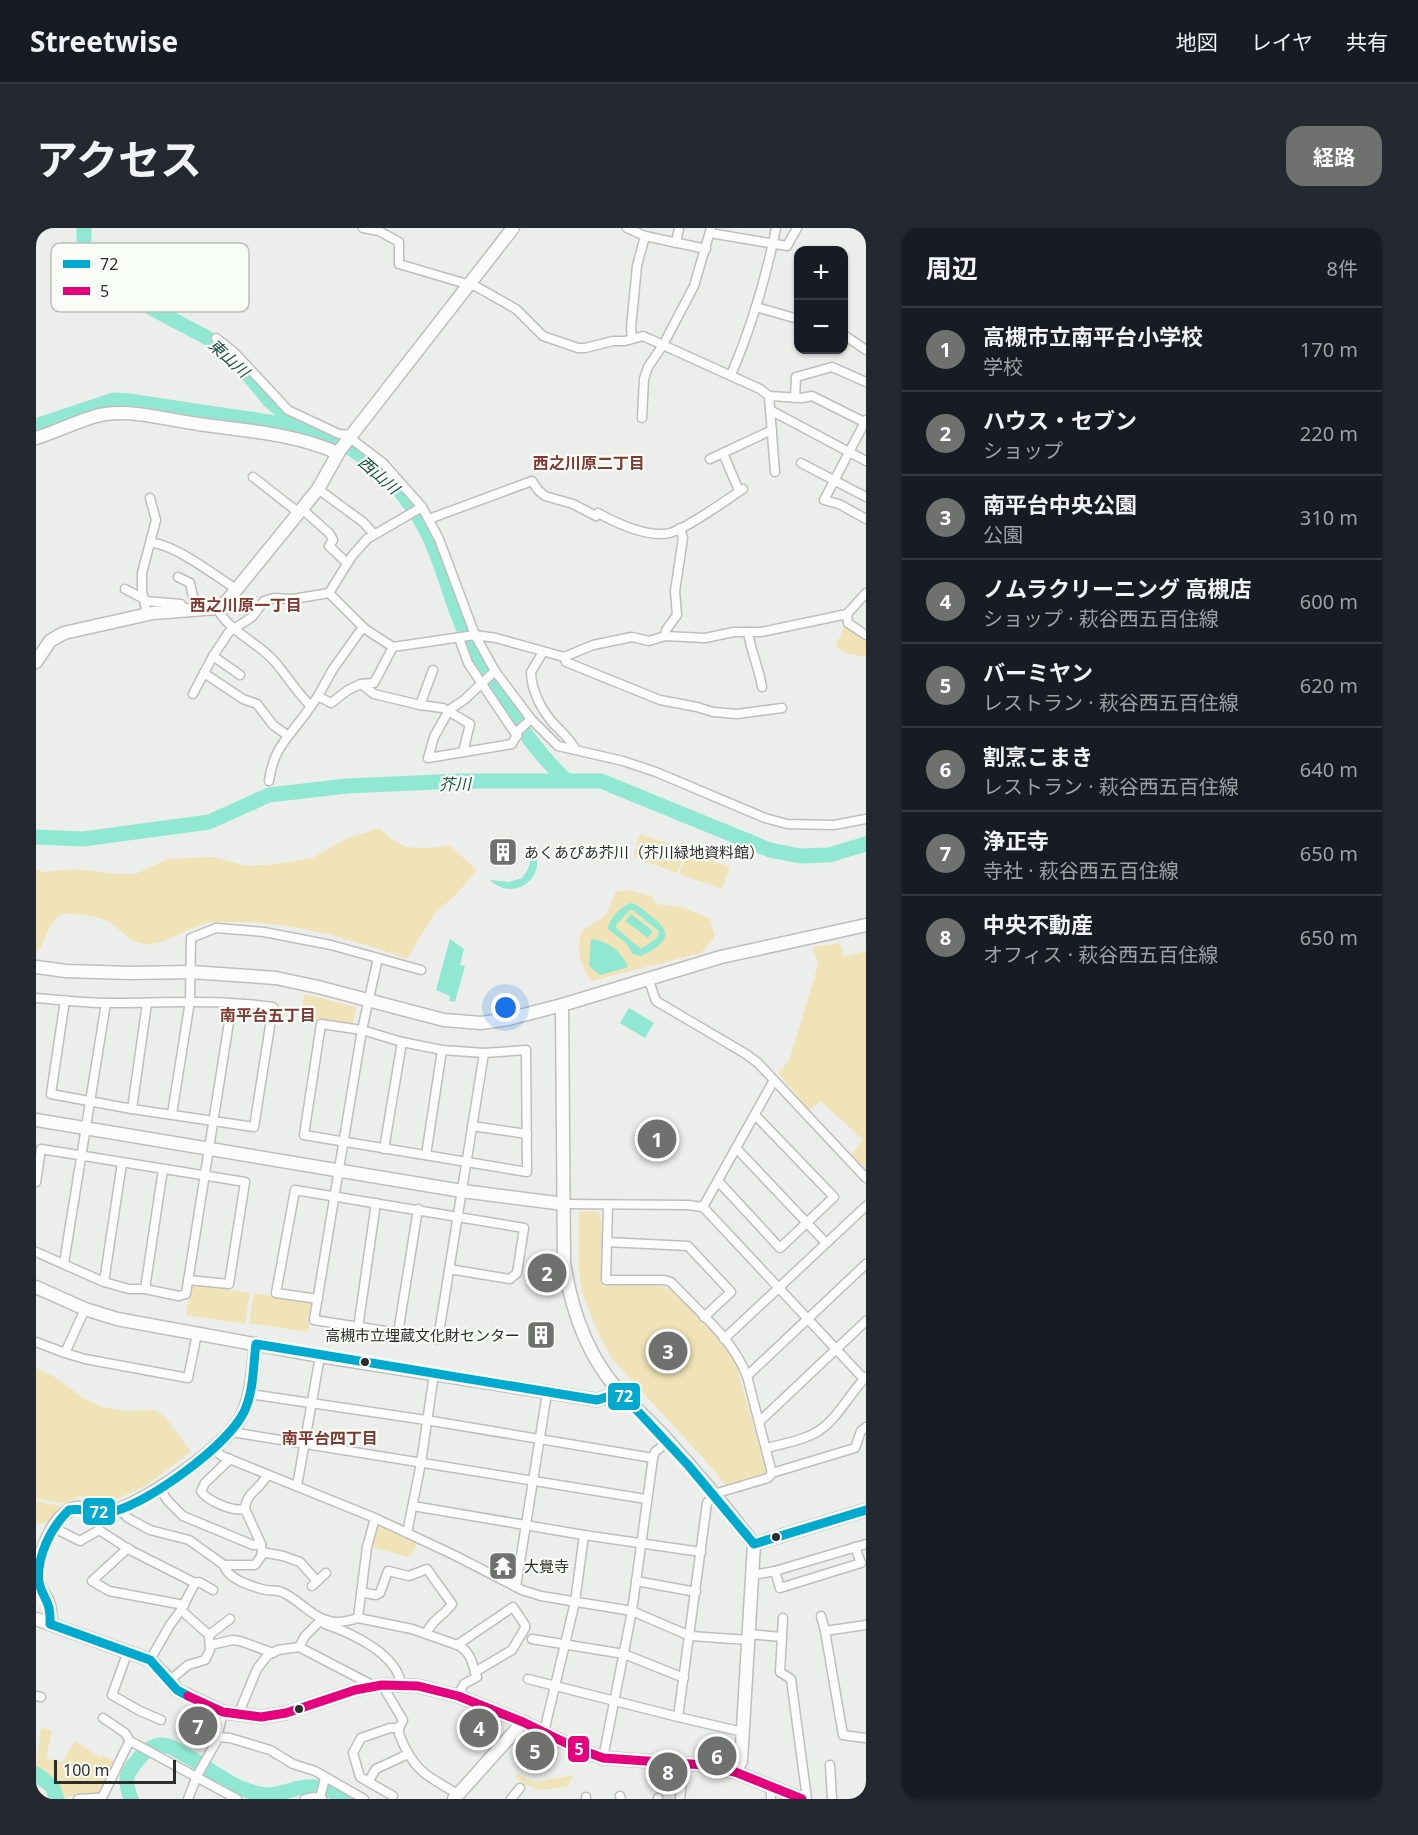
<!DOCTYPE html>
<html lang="ja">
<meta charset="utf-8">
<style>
body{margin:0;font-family:"Noto Sans","Noto Sans JP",sans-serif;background:#242831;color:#f1f3f6}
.controls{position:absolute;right:18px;top:18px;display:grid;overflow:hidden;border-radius:12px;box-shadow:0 2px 4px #0004}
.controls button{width:54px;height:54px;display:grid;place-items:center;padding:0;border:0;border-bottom:2px solid #363941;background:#171b24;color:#f1f3f6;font:30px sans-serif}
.scale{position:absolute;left:18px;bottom:15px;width:122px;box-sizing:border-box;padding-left:6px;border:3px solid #2c2d2b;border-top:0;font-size:16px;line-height:21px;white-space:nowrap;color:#2c2d2b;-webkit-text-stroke:4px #f9fdf7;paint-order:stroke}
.you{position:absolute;left:470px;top:780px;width:21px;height:21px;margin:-15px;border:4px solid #fff;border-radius:50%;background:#1a73e8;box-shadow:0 0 0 9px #1a73e833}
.badge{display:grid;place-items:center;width:39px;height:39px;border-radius:50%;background:#6f716e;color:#fff;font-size:20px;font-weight:700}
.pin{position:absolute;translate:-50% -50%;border:3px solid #fff;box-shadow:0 2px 6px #0006}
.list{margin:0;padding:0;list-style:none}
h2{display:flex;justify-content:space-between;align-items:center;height:78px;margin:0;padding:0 24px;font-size:26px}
h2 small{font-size:20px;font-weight:400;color:#9ea1a6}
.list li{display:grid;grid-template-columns:39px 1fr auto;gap:18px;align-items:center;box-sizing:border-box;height:84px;padding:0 24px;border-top:2px solid #363941}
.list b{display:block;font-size:22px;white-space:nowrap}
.list p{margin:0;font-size:20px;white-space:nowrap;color:#9ea1a6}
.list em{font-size:20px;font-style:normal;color:#9ea1a6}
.map{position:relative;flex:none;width:830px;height:1571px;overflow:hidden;border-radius:18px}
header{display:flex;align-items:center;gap:36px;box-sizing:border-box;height:84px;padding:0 30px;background:#171b24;border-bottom:2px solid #363941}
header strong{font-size:28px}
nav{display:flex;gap:33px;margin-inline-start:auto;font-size:21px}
.intro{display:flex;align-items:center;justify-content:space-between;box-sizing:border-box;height:144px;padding:0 36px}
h1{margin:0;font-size:42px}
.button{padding:15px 27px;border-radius:18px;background:#6f716e;color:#fff;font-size:21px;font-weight:700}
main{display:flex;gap:36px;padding:0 36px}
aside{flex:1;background:#171b24;border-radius:18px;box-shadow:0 2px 4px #0004}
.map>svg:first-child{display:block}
.green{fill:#f0e3b7}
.water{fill:#91e8d2;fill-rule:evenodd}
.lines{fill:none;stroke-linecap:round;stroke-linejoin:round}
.river{stroke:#91e8d2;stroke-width:15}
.street-casing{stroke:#bebfbd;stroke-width:11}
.secondary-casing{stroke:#bebfbd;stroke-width:15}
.street{stroke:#fcfcfc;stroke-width:8}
.secondary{stroke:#fcfcfc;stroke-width:12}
.bus-1-casing{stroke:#f9fdf7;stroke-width:14}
.bus-2-casing{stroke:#f9fdf7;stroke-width:14}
.bus-1{stroke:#00a9ce;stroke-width:9}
.bus-2{stroke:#e5007d;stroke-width:9}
.bus-dot{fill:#2c2d2b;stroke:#f9fdf7;stroke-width:2}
.labels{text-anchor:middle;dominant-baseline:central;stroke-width:4.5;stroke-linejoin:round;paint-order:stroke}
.poi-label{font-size:15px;fill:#2c2d2b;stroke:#f9fdf7;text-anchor:start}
.water-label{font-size:16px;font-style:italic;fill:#184d41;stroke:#f9fdf7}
.neighbourhood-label{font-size:16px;font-weight:bold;fill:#803932;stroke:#f9fdf7}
.key{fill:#f9fdf7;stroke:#bcbfba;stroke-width:1.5}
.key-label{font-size:16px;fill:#2c2d2b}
.line-badge{stroke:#f9fdf7;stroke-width:2}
.badge-label{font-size:16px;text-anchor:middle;font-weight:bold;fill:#fff}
</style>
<header>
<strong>Streetwise</strong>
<nav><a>地図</a><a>レイヤ</a><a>共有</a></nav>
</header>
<div class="intro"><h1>アクセス</h1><a class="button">経路</a></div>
<main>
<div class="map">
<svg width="830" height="1571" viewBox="0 0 830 1571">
<rect width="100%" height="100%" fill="#eceeeb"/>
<g class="green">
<path d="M809 396 830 410V429L806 424 800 418Z"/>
<path d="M343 600C348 604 353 610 359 613 374 623 396 621 413 617L441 642 419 668 399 685 371 731C310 709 239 689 173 695 151 698 127 721 103 715 92 712 83 700 73 694 67 689 36 685 28 686 12 690 10 716 0 726V641L6 644 39 641 83 646H99L132 631 177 629 211 638 241 636 276 630 310 611Z"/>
<path d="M604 606 650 622 641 645 597 629Z"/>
<path d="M651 623 694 639 686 661 643 646Z"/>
<path d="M594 662 615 668 620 676 645 679 674 690 679 709 665 725 556 753C543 739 541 723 545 704L570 687 580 664Z"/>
<path d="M804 715 808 729 830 723V940L815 927 827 912 785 873 773 882 742 845 753 833 782 737 777 719Z"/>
<path d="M268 766 320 779 317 796 282 790 281 793 264 791Z"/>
<path d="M555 983 563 984 565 993 567 1058C586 1057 623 1054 638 1063L687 1117 700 1136 730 1242 728 1246 689 1257 669 1232 576 1131 562 1105 546 1064 543 1041V984Z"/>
<path d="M155 1056 214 1065 209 1096 150 1087Z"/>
<path d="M218 1065 273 1074 277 1078 272 1104 213 1095Z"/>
<path d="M0 1140 17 1148 49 1171 66 1179 90 1183 119 1182 130 1190 155 1224C129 1242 103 1269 70 1272 62 1273 51 1270 43 1268L29 1276 0 1270Z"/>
<path d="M0 1273 24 1278 13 1294 0 1296Z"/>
<path d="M345 1298 381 1314 378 1323 372 1329 333 1318 338 1301Z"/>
<path d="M5 1500 16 1502 10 1530 26 1535 39 1513 65 1530 68 1528 79 1534 67 1562 61 1566 44 1565 26 1571 20 1557 0 1541Z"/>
<path d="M483 1546 497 1554 538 1547 531 1559C507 1561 500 1566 479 1549Z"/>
</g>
<g class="water">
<path d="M498 621C512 650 477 675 454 652L473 654 486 650 492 641Z"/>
<path d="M596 675C604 678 610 684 616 689 641 707 627 717 605 728L597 726 590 715 572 701C573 691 586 677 596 675ZM595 681 623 703 621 710 605 721 580 700V697Z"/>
<path d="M595 686 617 703 612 710 589 693Z"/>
<path d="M414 711 428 721 424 737 429 738 419 774 413 773 414 768 400 762Z"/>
<path d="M555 711C573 713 585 723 592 739L564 747 553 738Z"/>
<path d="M593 780 618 795 609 810 584 795Z"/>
</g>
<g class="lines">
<g class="river">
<path d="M48 0V29L56 41 85 64 181 115 200 132 233 172 262 197"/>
<path d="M0 198 77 172 93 173C126 178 159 183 192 188 230 193 266 198 302 214 343 233 375 270 394 310 408 340 415 374 429 404 452 452 491 517 531 553"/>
<path d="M0 609 47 611 173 594 233 567 311 558 423 553H565L734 622 764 628 793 627 830 616"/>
<path d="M0 1546 16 1558 21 1571"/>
<path d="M95 1571C89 1554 88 1548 100 1534 106 1526 115 1517 126 1517 134 1517 141 1522 147 1526 173 1539 195 1561 224 1566 239 1569 249 1563 264 1560 282 1556 296 1562 311 1571"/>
</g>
<g class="street-casing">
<g id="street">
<path d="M327 0 343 3 363 14V36L441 59 480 81 507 108 542 120H549L577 113H589L607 108 724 161 733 168 739 244"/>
<path d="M591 0 609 8 670 21"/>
<path d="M674 5 751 18 761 0"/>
<path d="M640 15 643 0"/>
<path d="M720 79 762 91"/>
<path d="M808 107 830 122"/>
<path d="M180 110 198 124 252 182 303 206 316 207"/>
<path d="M596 110 595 100 601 38 609 8"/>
<path d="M695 147C715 100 730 50 740 0"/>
<path d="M733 168 766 170 776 168 830 195"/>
<path d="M759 170 760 149 796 139 830 154"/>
<path d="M734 182 830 233"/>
<path d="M606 190 608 151 612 139 627 117 658 58 675 0"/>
<path d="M830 192 788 272 803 276 830 291"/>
<path d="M314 210 347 235 386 279 403 311 439 407 459 443 495 491 522 518 587 533 620 544 729 590 751 596 798 597 830 591"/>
<path d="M687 225 703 263"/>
<path d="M674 231 736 202"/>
<path d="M765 235 830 269"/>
<path d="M217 249 263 285"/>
<path d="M282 261 327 294 338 306"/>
<path d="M266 281 294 306 297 312 293 318 311 335"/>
<path d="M393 291 496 253 502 262 509 268 537 276 560 288 562 285C582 296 611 310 634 305 652 300 690 272 707 261"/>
<path d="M115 315C137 315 181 349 200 361"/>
<path d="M142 349 154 355 160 382"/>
<path d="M89 361 108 371"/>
<path d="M293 365 329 401 357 419"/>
<path d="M109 373 145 376 150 383"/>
<path d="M181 380C193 404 222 414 239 434 252 449 261 465 275 478L282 468 295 475 312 462 325 456 338 455 357 419 439 407 460 410 528 429 557 417 596 409 613 413 629 408 669 410 698 404H725L811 386 830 365"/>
<path d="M111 386 106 363V345L120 292 114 270"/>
<path d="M811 386 812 395 830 407"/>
<path d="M712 404C715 424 723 440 726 459"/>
<path d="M629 408 630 402 641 387 639 363 647 310 644 300"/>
<path d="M423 410 432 435 481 508"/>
<path d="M507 424 495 444C495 462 506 483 518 496 527 505 534 511 540 522"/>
<path d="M177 428 204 447"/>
<path d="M528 429 530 434 624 472 661 479 677 484 701 486 746 480"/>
<path d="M459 443 428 472 413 482 398 509 392 530 476 516 483 502 495 491"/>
<path d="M168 445 207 471 221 476 237 497 251 507"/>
<path d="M325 456 338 466 384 477 407 480 434 496 427 524"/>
<path d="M157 466 177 428 193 404 216 389 228 373 238 370 257 371 293 365 316 328 331 311 386 279"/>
<path d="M282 468 297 441 327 399"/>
<path d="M384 477 397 442"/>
<path d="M233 553C238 516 256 507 275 478"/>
<path d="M342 730 326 802 278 1092 402 1111 448 825"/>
<path d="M612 750 620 773 710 826 722 835 830 950"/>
<path d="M0 770C25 772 50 775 74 775 129 775 183 771 237 779L218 899 96 881 15 866 29 772"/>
<path d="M285 796 326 802 366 814 406 822 448 825 490 822 491 944 268 907Z"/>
<path d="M96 881 111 775"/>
<path d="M136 886 154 773 155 710 180 700 228 704 295 717 385 742"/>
<path d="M436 898 491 906"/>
<path d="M700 920 790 1015"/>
<path d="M348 921 366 814"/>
<path d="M390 927 406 822"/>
<path d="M682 953 744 1020 798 969 719 887"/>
<path d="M0 954 5 921 209 954 193 1056 152 1052"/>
<path d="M528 976 652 977 667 979 828 1151"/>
<path d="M572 978 570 1052H628L635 1054C662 1083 697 1111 711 1148L736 1245"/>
<path d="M667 979 738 852"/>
<path d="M571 1014 652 1018 695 1064 668 1089"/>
<path d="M0 1024 68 1054 93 1061H109L143 1068 150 1066 196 775"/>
<path d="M28 1035 70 775"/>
<path d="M68 1054 86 935"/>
<path d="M109 1061 127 941"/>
<path d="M282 1071 240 1065 259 962 488 1000 481 1045 474 1051 413 1041"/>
<path d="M322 1100 340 975"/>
<path d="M362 1105 382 981"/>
<path d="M688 1111 830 978"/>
<path d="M0 1114 29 1125 49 1081"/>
<path d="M29 1125 49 1131 152 1150 161 1106"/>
<path d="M711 1148 830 1036"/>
<path d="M214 1166 390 1192 617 1230"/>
<path d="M723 1194 830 1093"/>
<path d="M195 1204 610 1271"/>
<path d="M730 1220C746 1216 765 1213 779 1205 801 1193 813 1166 830 1149"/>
<path d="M177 1221 186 1228 339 1290 418 1327 486 1362 505 1368 596 1383 654 1408 713 1412"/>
<path d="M194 1231 169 1255 165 1263C171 1273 197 1284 209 1281"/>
<path d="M231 1247C225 1261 210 1264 209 1281L225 1316 226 1327 219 1337H188C191 1351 217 1359 230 1362 234 1363 239 1362 243 1363 261 1369 273 1387 290 1392 301 1396 312 1393 322 1390"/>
<path d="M261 1258 284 1128"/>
<path d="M123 1260 132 1273 147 1288 217 1317 225 1316"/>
<path d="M377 1278 548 1307 665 1324"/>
<path d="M83 1281 92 1290 114 1302 153 1312 188 1337"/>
<path d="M339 1290 331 1319 322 1390 376 1401 424 1418C434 1425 436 1433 439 1444"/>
<path d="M18 1300 44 1313 63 1302 94 1322 159 1355 145 1382 134 1397 114 1432"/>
<path d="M371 1305 385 1235 398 1146"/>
<path d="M92 1320 56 1353 73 1363 148 1377"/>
<path d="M226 1324 247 1328 264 1334 281 1353"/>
<path d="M739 1343 744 1360 825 1335 819 1319"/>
<path d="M717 1347 739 1343 830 1316"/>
<path d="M600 1353 660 1364"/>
<path d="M159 1355 163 1354 177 1362"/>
<path d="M276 1358 290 1345"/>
<path d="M480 1359 511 1165"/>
<path d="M325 1364 340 1367 344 1365 352 1343 373 1348 391 1341 416 1376C408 1388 397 1390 390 1406"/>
<path d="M785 1388 789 1403"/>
<path d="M747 1390 744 1444 755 1451 771 1571"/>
<path d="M289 1396C315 1405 362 1426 365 1457"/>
<path d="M713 1406 746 1409"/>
<path d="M173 1407 194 1391"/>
<path d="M496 1411 588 1426 648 1450"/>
<path d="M175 1417 196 1412 204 1413 237 1425"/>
<path d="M421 1417 477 1379 489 1397V1400L476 1422 439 1444 441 1449 428 1456 422 1468"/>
<path d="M263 1419 269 1408 283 1394"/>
<path d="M92 1423 76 1467 104 1483 125 1492"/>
<path d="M492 1451 642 1489 671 1275 678 1266 732 1250 736 1245 819 1220 825 1203 830 1199"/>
<path d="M133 1453 152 1437 169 1432 174 1422 173 1407 145 1382"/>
<path d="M346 1457 367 1492 363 1500V1506C377 1542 390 1548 422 1566"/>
<path d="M0 1468 5 1469"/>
<path d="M202 1487 221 1441 231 1428 242 1422 263 1419 338 1458"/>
<path d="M642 1489 707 1504"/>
<path d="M67 1490 89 1505 94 1513"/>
<path d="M508 1504 539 1374 548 1307"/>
<path d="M181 1509 194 1510 234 1522 257 1536 279 1543 328 1571"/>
<path d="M829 1510 807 1507 789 1403 830 1397"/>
<path d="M567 1530 596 1383 617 1230 619 1224 632 1213"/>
<path d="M794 1537 796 1571"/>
<path d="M332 1554 340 1541 372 1526"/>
<path d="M735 1558V1571"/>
<path d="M357 1568 324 1549 317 1525 325 1510 354 1500H363"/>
<path d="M584 1568 585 1571"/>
<path d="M550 1569V1571"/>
<path d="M284 1570 289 1550"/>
<path d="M42 1571C49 1570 60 1571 66 1569 69 1566 88 1522 94 1513L201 1571"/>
<path d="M152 1571 161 1548 180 1514 187 1484"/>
<path d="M269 1571 278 1569 286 1571"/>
<path d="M475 1571 484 1560"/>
<path d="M622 1571V1570"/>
<path d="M644 1571 648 1534"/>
</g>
</g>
<g class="secondary-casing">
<g id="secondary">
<path d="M0 210C21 204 51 188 70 186 100 182 132 192 162 196 210 203 257 205 302 225"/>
<path d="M0 434 14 413 28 405 117 385 181 380 191 373 282 261 304 222 477 0"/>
<path d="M0 739 30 743 95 745 155 744 240 750 282 759 408 792 445 795 472 791 526 777 685 729 830 697"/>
<path d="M526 777 528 1034C535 1081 550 1126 582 1162 599 1180 617 1196 633 1214 663 1247 691 1281 718 1316L705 1533 699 1544"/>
<path d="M0 892 426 963 528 976"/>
<path d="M0 1059 49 1081 81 1091 284 1128 561 1172 574 1168 582 1162"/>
<path d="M718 1316 830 1282"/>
<path d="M0 1391 114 1432 129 1447 141 1462 187 1484 225 1489 250 1485 319 1462 346 1457 382 1458 422 1468 487 1494 540 1520 567 1530 669 1537 699 1544 766 1571"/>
<path d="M14 1396C14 1390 15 1383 13 1377 10 1365 0 1361 2 1344 4 1324 15 1295 32 1283 45 1274 65 1287 81 1282 113 1272 196 1215 208 1183 217 1162 217 1138 220 1116"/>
<path d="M418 1571 487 1494"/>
</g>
</g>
<use href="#street" class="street"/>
<use href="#secondary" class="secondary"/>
<g class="bus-1-casing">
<path id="bus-1" d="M152 1468 141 1462 114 1432 14 1396C15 1373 8 1373 3 1355 0 1329 15 1299 33 1282 48 1279 64 1287 79 1283 115 1273 191 1218 208 1184 218 1163 217 1138 220 1116L561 1172 574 1168 582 1162 652 1237 718 1316 830 1282"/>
</g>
<g class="bus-2-casing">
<path id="bus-2" d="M152 1468 187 1484 225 1489 250 1485 319 1462 346 1457 382 1458 422 1468 487 1494 540 1520 567 1530 669 1537 699 1544 766 1571"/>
</g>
<use href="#bus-1" class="bus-1"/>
<use href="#bus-2" class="bus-2"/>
</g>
<defs>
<g id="building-square" transform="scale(1.5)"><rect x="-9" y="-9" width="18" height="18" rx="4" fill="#6f716e" stroke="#f9fdf7"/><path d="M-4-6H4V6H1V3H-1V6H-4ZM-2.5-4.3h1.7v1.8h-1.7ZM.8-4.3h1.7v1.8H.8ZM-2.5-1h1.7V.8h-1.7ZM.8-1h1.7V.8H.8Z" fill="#fff"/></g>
<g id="temple-square" transform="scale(1.5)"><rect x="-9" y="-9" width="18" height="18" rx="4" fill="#6f716e" stroke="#f9fdf7"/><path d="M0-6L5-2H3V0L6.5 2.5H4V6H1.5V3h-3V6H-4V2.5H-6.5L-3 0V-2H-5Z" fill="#fff"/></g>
</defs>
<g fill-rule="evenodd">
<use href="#building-square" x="467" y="624"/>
<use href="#building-square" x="505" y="1107"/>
<use href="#temple-square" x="467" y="1338"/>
</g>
<g class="bus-dot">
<circle cx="329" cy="1134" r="5"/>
<circle cx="740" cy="1309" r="5"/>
<circle cx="263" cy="1481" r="5"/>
</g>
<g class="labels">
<g class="poi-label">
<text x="488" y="624">あくあぴあ芥川（芥川緑地資料館）</text>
<text x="484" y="1107" text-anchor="end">高槻市立埋蔵文化財センター</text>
<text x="488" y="1338">大覺寺</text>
</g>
<g class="water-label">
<text transform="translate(193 130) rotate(42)">東山川</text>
<text transform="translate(343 247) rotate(41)">西山川</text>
<text transform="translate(419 556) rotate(-1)">芥川</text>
</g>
<g class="neighbourhood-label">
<text x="553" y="235">西之川原二丁目</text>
<text x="210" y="377">西之川原一丁目</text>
<text x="232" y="787">南平台五丁目</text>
<text x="294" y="1210">南平台四丁目</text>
</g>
</g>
<rect x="15" y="15" width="198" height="69" rx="9" class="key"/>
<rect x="27" y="32" width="27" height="8" fill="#00a9ce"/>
<rect x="27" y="59" width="27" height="8" fill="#e5007d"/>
<g class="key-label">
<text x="64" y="42">72</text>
<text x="64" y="69">5</text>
</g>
<g class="line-badge">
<rect x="571" y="1154" width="34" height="29" rx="6" fill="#00a9ce"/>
<rect x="46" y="1269" width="34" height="29" rx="6" fill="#00a9ce"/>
<rect x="531" y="1507" width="23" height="28" rx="6" fill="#e5007d"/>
</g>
<g class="badge-label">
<text x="588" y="1174">72</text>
<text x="63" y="1290">72</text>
<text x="543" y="1527">5</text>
</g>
</svg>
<div class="controls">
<button>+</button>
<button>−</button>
</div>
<div class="scale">100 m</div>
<div class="you"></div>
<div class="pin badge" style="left:621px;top:911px">1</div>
<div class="pin badge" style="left:511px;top:1045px">2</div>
<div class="pin badge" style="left:632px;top:1123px">3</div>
<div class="pin badge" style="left:443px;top:1500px">4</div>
<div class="pin badge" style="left:499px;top:1523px">5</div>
<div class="pin badge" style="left:681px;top:1528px">6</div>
<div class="pin badge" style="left:162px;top:1498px">7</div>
<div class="pin badge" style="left:632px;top:1544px">8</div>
</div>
<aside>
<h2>周辺<small>8件</small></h2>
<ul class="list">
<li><span class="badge">1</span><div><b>高槻市立南平台小学校</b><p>学校</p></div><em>170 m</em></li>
<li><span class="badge">2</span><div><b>ハウス・セブン</b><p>ショップ</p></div><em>220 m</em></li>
<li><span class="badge">3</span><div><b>南平台中央公園</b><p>公園</p></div><em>310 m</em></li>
<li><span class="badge">4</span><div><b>ノムラクリーニング 高槻店</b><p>ショップ · 萩谷西五百住線</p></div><em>600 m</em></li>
<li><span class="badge">5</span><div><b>バーミヤン</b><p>レストラン · 萩谷西五百住線</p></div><em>620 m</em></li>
<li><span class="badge">6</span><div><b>割烹こまき</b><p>レストラン · 萩谷西五百住線</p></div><em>640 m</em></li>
<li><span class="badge">7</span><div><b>浄正寺</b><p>寺社 · 萩谷西五百住線</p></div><em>650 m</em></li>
<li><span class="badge">8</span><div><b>中央不動産</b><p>オフィス · 萩谷西五百住線</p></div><em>650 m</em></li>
</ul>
</aside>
</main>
